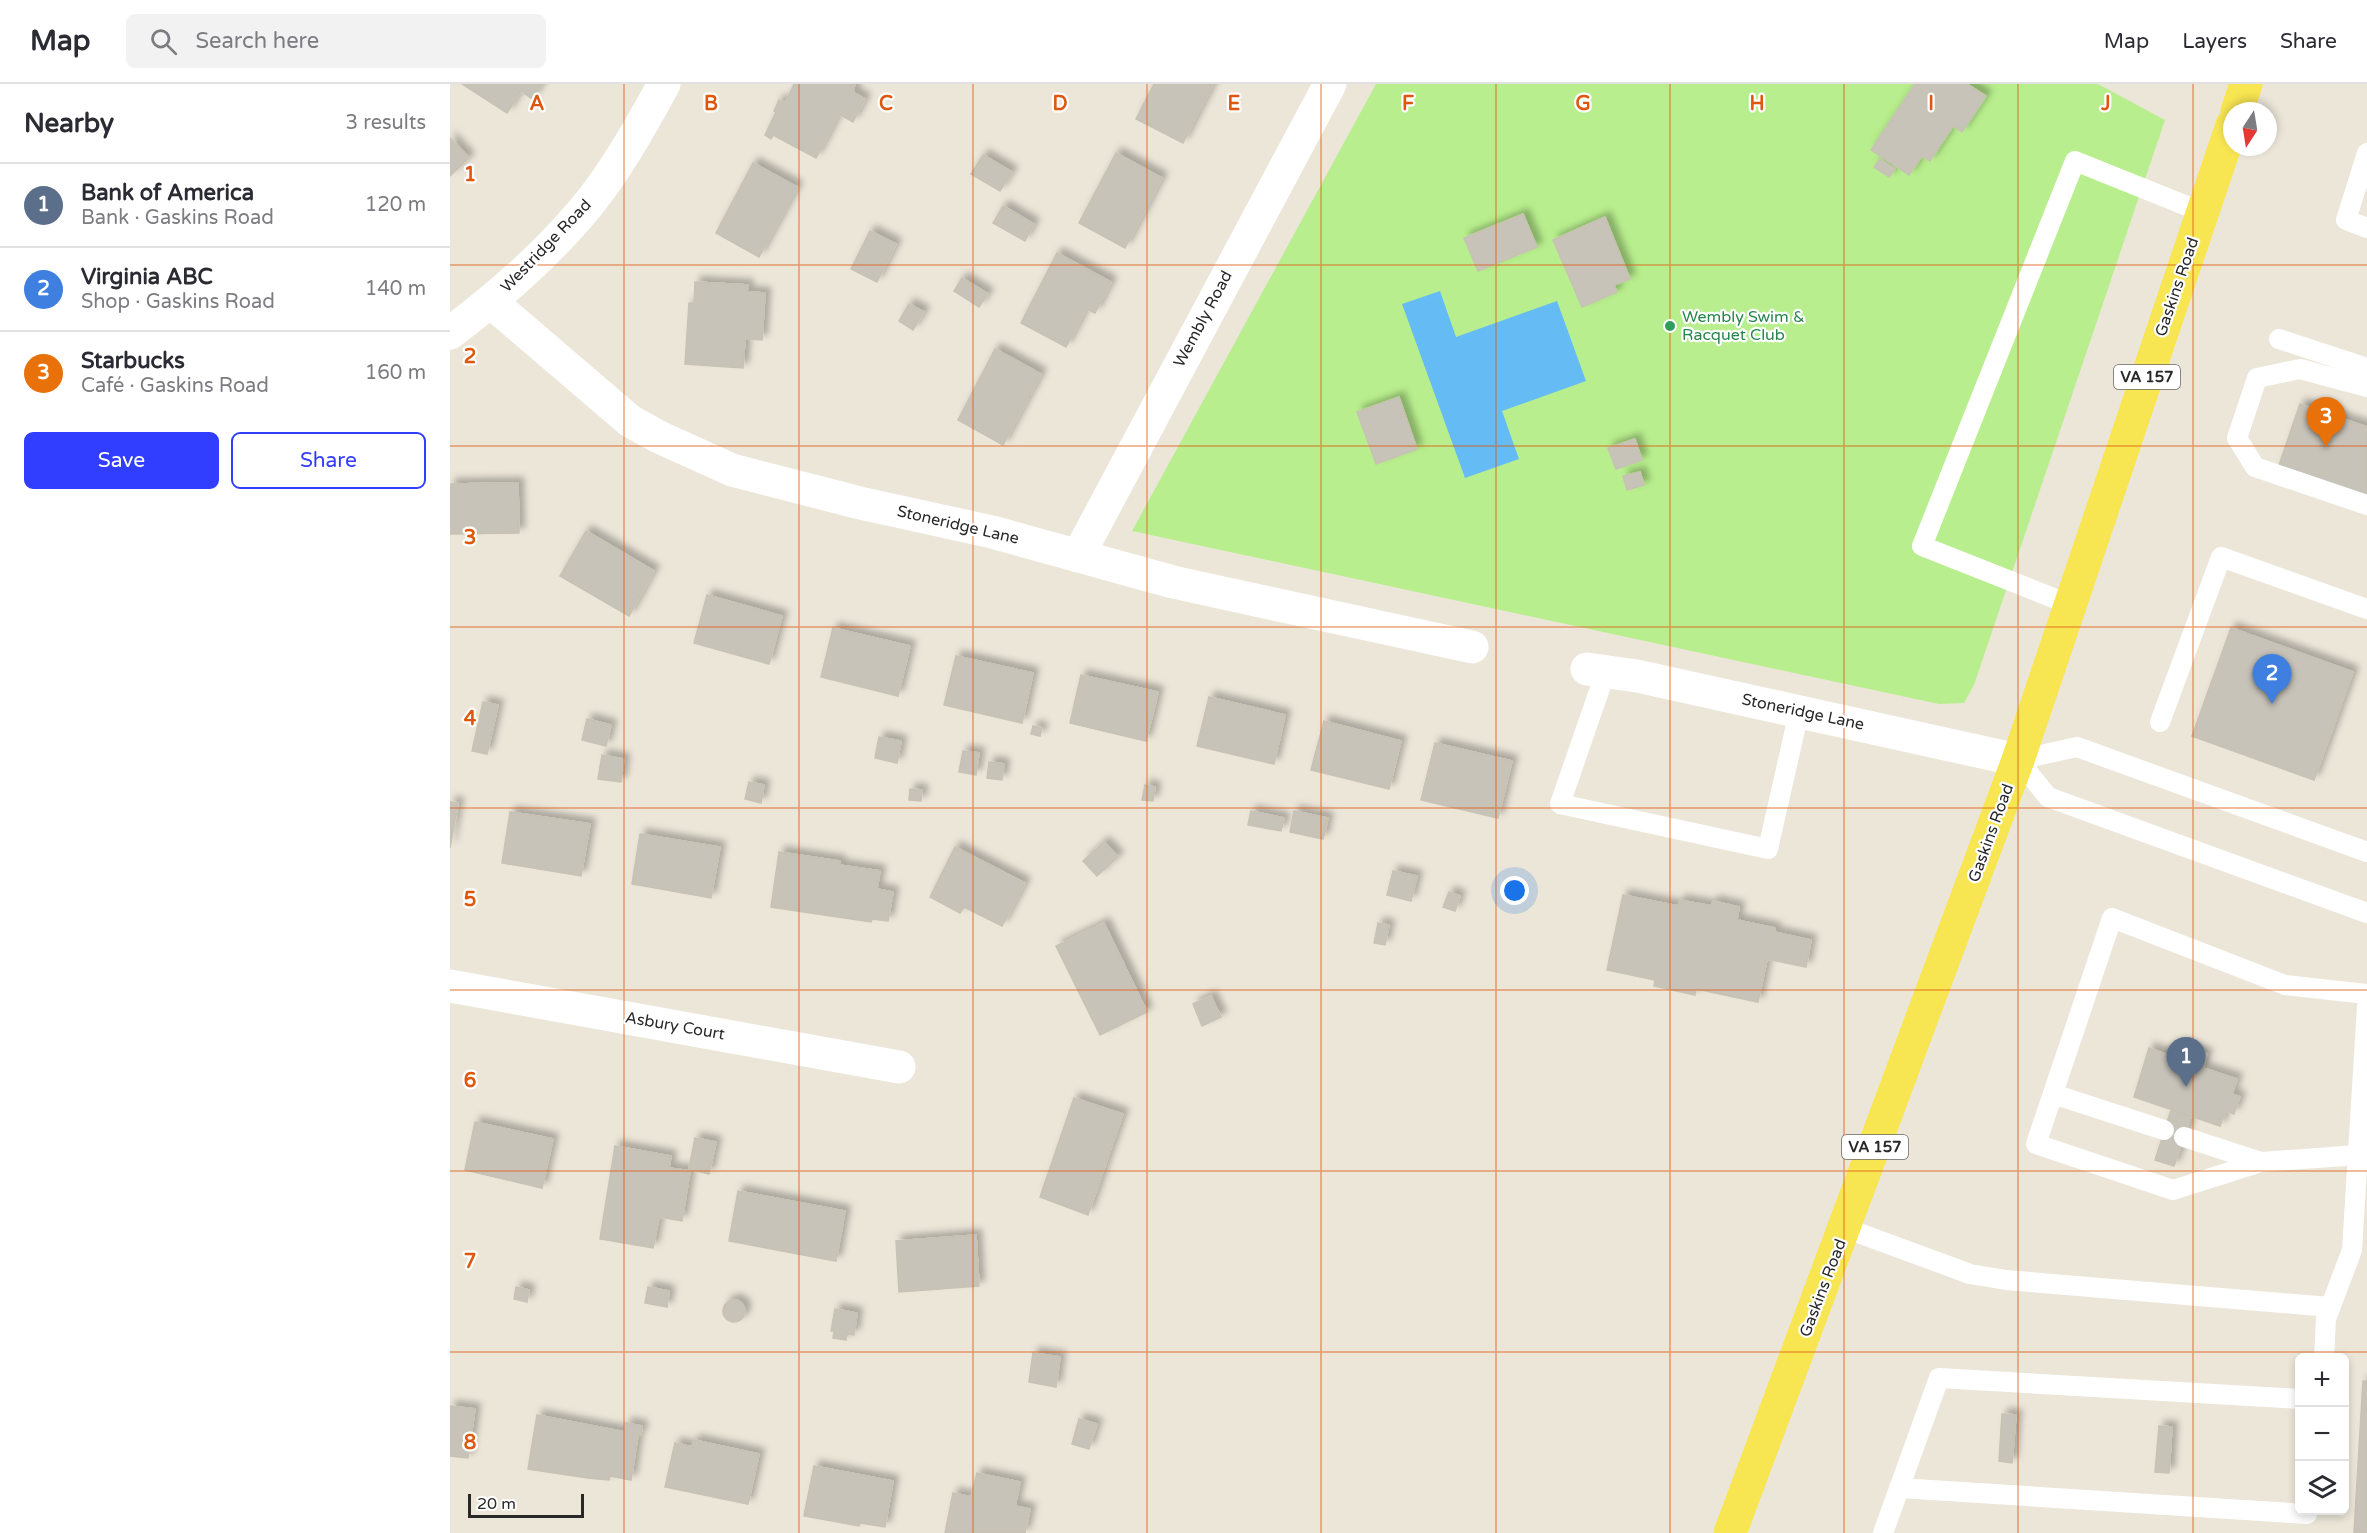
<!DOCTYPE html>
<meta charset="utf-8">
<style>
body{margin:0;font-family:"Varela Round",sans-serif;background:#f2f2f3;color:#2b2b33}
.controls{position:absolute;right:18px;bottom:18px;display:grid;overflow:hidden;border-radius:9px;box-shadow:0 3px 9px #0003}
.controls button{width:54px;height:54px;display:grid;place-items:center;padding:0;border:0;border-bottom:2px solid #e1e1e2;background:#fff;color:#2b2b33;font:30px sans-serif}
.compass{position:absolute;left:1773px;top:18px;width:54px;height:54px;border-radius:50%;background:#fff;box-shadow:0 3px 9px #0003;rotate:192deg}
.scale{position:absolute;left:18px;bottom:15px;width:116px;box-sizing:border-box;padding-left:6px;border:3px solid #282828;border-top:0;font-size:16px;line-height:21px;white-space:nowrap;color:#282828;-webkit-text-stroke:4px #fff;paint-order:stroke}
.you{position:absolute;left:1065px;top:807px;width:21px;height:21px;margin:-15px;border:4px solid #fff;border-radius:50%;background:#1a73e8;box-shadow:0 0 0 9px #1a73e833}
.badge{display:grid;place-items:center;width:39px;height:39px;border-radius:50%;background:#323eff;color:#fff;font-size:20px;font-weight:700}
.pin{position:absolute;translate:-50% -50px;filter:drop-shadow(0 2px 3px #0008)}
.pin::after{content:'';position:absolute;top:32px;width:21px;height:18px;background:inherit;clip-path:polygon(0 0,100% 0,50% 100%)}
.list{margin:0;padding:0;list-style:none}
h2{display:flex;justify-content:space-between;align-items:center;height:78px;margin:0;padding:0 24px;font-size:26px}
h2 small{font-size:20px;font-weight:400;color:#7c7c81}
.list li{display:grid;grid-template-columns:39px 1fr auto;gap:18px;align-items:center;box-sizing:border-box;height:84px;padding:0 24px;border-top:2px solid #e1e1e2}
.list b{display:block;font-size:22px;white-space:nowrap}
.list p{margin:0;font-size:20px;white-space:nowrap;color:#7c7c81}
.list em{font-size:20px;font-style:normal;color:#7c7c81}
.actions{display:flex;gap:12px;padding:18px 24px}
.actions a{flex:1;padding:14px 0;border:2px solid #323eff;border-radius:9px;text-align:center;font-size:21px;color:#323eff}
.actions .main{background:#323eff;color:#fff}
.icon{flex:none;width:33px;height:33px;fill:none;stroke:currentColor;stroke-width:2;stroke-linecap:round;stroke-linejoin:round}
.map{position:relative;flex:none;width:1917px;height:1449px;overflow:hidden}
header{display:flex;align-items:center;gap:36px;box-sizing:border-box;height:84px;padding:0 30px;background:#fff;border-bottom:2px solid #e1e1e2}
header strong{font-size:28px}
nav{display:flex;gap:33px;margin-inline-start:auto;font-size:21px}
.search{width:420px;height:54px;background:#f2f2f3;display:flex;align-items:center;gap:15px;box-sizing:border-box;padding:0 21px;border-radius:9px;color:#7c7c81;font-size:22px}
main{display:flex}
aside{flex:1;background:#fff}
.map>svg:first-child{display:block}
.pitch{fill:#b8ee8d}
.water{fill:#65bcf4}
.building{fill:#c7c3b9;stroke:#c7c2b3;stroke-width:1.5;filter:url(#shadow)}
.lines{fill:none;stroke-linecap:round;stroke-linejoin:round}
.service{stroke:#fff;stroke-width:20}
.minor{stroke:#fff;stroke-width:33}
.primary{stroke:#f7e552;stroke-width:33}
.grid{fill:none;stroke:#de570d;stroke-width:1.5;stroke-opacity:0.55}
.leisure-dot{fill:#2e9e5b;stroke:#fff;stroke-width:2}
.labels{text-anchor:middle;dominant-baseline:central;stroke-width:4.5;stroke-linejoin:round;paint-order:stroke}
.shield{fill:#fff;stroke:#686868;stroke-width:1.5}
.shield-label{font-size:15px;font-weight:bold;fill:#282828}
.street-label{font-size:16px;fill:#282828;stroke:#fff}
.leisure-label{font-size:16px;fill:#27864d;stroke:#fff;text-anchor:start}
.grid-label{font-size:20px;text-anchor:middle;font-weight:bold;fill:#de570d;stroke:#fff;stroke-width:4.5;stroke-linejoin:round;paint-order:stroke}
</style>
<header>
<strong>Map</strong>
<div class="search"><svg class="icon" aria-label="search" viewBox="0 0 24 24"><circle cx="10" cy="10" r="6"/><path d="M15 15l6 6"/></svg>Search here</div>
<nav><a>Map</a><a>Layers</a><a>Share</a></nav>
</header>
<main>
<aside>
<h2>Nearby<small>3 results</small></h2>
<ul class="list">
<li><span class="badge" style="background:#5c6f8a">1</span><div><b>Bank of America</b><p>Bank · Gaskins Road</p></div><em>120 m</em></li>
<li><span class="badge" style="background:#3f7fe0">2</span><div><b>Virginia ABC</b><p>Shop · Gaskins Road</p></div><em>140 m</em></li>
<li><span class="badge" style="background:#e8710a">3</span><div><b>Starbucks</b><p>Café · Gaskins Road</p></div><em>160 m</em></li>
</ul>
<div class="actions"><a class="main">Save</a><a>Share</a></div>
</aside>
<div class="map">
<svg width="1917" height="1449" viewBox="0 0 1917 1449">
<defs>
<filter id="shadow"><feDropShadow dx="5.5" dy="-5.5" stdDeviation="3" flood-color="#0004"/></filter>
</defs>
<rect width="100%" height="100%" fill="#ece6d9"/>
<path class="pitch" d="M926 0H1648L1715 36 1524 601 1514 619 1489 620 682 447Z"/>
<path class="water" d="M990 207 1006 253 1107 217 1136 297 1052 327 1069 375 1015 394 952 220Z"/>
<g class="building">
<path d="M12 0H92L82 15 71 7 57 29Z"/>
<path d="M344 0H405L403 8 415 15 403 38 389 30 366 74 323 51 321 55 315 51 326 28 324 27 329 16 335 19Z"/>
<path d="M704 0H763L733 59 686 35Z"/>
<path d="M1465 0H1517L1536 12 1512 48 1503 42 1480 77 1472 72 1459 91 1421 66Z"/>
<path d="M0 54 19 74 0 92Z"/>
<path d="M666 69 712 94 675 164 629 139Z"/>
<path d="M533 71 562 88 550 107 521 90Z"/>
<path d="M1430 75 1445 85 1439 93 1424 83Z"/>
<path d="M303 79 347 103 309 173 266 149Z"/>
<path d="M553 122 584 140 575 157 543 139Z"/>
<path d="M1073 130 1087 163 1028 187 1014 154Z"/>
<path d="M1155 133 1180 195 1164 201 1167 208 1132 223 1103 156Z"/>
<path d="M420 147 446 160 427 198 401 185Z"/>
<path d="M607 169 661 198 645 229 636 225 616 263 571 239Z"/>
<path d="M512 194 538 210 529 223 504 207Z"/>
<path d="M245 198 298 201 297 208 315 209 312 256 295 255 293 284 235 280 239 219H244Z"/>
<path d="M459 220 474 228 463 246 449 237Z"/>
<path d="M545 265 591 290 553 361 508 336Z"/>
<path d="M949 313 967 365 926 380 907 328Z"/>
<path d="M1850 320 1917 343V414L1828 384Z"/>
<path d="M1185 355 1192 376 1166 385 1158 364Z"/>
<path d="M1190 388 1194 401 1177 406 1173 392Z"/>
<path d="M68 399 69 449 0 450V400Z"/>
<path d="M136 447 204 487 179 532 110 492Z"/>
<path d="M257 511 332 532 319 580 244 559Z"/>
<path d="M383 544 460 562 448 612 371 593Z"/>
<path d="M1781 544 1903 588 1864 696 1742 652Z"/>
<path d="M506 572 583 589 572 639 494 621Z"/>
<path d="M631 591 708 608 696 657 620 639Z"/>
<path d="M759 613 835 631 824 680 747 662Z"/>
<path d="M33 618 48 621 37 670 22 667Z"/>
<path d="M137 635 161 641 156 662 132 656Z"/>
<path d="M874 637 951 657 939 705 861 686Z"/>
<path d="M583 642 592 644 590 652 581 650Z"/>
<path d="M429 653 451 657 447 679 425 674Z"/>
<path d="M985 659 1062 677 1048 734 971 716Z"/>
<path d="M513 667 529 669 526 691 509 688Z"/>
<path d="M152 671 174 675 171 698 148 695Z"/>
<path d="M539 678 554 680 552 696 537 694Z"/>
<path d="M299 698 314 701 311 719 295 715Z"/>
<path d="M695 701 705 703 703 717 692 716Z"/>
<path d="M460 705 472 706 471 717 459 716Z"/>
<path d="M0 718 8 719 0 764Z"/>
<path d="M801 727 834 734 831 747 798 741Z"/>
<path d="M844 727 878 734 873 755 840 748Z"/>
<path d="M60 728 140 740 131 792 52 779Z"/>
<path d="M190 750 270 763 261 814 182 800Z"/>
<path d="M654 758 668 773 647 792 633 777Z"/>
<path d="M505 763 575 799 552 842 514 823 510 829 480 813Z"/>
<path d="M329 768 390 777 389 781 430 787 427 805 443 808 438 837 422 835 421 838 321 823Z"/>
<path d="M943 787 967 792 961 817 937 811Z"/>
<path d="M999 808 1010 812 1005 827 993 823Z"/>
<path d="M1173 811 1228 822 1230 816 1262 822 1263 817 1289 823 1287 836 1325 844 1324 848 1361 856 1356 883 1317 875 1308 918 1246 905 1245 911 1204 902 1205 896 1157 886Z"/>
<path d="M654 839 697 928 650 951 606 862Z"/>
<path d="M928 839 939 841 935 861 924 859Z"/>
<path d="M761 912 771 933 752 942 743 920Z"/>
<path d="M1735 963 1757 970 1753 984 1787 995 1782 1010 1790 1013 1784 1030 1776 1027 1770 1042 1684 1013 1699 964 1731 976Z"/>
<path d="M624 1014 673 1030 638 1131 590 1113Z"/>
<path d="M1721 1026 1741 1033 1724 1082 1705 1076Z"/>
<path d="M25 1038 103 1055 92 1104 15 1086Z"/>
<path d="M245 1054 266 1058 259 1090 239 1085Z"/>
<path d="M165 1062 221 1072 219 1084 240 1087 232 1137 209 1133 203 1164 150 1155Z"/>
<path d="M288 1107 395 1127 386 1177 279 1157Z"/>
<path d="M526 1151 529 1202 449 1208 446 1157Z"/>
<path d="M66 1203 79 1206 77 1218 64 1215Z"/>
<path d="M198 1203 219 1207 217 1223 195 1219Z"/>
<circle cx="284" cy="1227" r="11"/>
<path d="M385 1225 407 1229 404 1251 397 1250 396 1256 383 1254 384 1247H381Z"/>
<path d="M583 1269 610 1273 606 1303 579 1298Z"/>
<path d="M1913 1297H1917V1449H1904Z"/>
<path d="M0 1322 25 1325 18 1374 0 1372Z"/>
<path d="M1552 1330 1566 1331 1562 1379 1549 1377Z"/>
<path d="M87 1331 175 1348 176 1339 192 1342 191 1351H188L181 1396 160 1392 159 1396 138 1394 78 1385Z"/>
<path d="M629 1335 647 1340 639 1365 622 1360Z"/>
<path d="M1709 1342 1722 1343 1719 1389 1705 1388Z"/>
<path d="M244 1356 309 1370 298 1420 215 1403 225 1359 242 1363Z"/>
<path d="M364 1382 443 1397 435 1443 410 1439 409 1442 354 1432Z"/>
<path d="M527 1389 570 1398 565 1422 580 1425 575 1449H495L503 1409 521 1413Z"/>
</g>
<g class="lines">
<g class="service">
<path d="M1917 69 1896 136 1917 144"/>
<path d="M1829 255 1917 284"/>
<path d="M1917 303 1850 285 1807 294 1787 354 1805 383 1917 421"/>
<path d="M1621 521 1472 462 1625 77 1752 128"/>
<path d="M1156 587 1110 720 1318 765 1349 628"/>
<path d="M1710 638 1771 473 1917 525"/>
<path d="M1917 768 1627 663 1568 676 1598 713 1917 829"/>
<path d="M1603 1010 1714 1046"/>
<path d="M1734 1053 1811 1078"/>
<path d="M1908 1071 1811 1078 1723 1106 1586 1060 1662 834 1835 901 1917 910"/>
<path d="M1395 1144 1520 1190 1556 1196 1880 1223"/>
<path d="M1874 1274 1876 1235 1902 1166 1917 923"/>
<path d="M1449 1404 1857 1430"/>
<path d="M1433 1449 1489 1294 1850 1315"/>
</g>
<g class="minor">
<path d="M41 218 180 337 209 353 282 386 410 419 542 448 723 498 1022 563"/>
<path d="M0 249C48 213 93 174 132 128 163 92 191 42 214 0"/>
<path d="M628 472 880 0"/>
<path d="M1137 585 1187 592 1568 676"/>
<path d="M0 902 449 983"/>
</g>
<g class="primary">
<path d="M1787 27 1796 0"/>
<path d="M1280 1449 1568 676 1782 41"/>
</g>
</g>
<path class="grid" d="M174 0V1449M349 0V1449M523 0V1449M697 0V1449M871 0V1449M1046 0V1449M1220 0V1449M1394 0V1449M1568 0V1449M1743 0V1449M0 181H1917M0 362H1917M0 543H1917M0 724H1917M0 906H1917M0 1087H1917M0 1268H1917"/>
<circle class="leisure-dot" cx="1220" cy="242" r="6"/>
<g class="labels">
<g class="shield">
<rect x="1664" y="281" width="66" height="24" rx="4.5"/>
<rect x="1392" y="1051" width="66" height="24" rx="4.5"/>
</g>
<g class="shield-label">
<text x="1697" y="293">VA 157</text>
<text x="1425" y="1063">VA 157</text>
</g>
<g class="street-label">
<text transform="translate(96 162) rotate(-46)">Westridge Road</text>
<text transform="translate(1727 203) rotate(-71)">Gaskins Road</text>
<text transform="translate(753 235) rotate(-62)">Wembly Road</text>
<text transform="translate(508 441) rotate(13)">Stoneridge Lane</text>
<text transform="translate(1353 628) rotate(12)">Stoneridge Lane</text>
<text transform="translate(1541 749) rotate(-70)">Gaskins Road</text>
<text transform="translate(225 942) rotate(10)">Asbury Court</text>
<text transform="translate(1373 1204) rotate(-69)">Gaskins Road</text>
</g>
<g class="leisure-label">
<text x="1232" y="233">Wembly Swim &amp;<tspan x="1232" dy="18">Racquet Club</tspan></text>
</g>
</g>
<g class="grid-label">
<text x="87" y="26">A</text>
<text x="261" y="26">B</text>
<text x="436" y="26">C</text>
<text x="610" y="26">D</text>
<text x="784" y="26">E</text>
<text x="958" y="26">F</text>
<text x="1133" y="26">G</text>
<text x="1307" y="26">H</text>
<text x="1481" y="26">I</text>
<text x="1656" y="26">J</text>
<text x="20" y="97">1</text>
<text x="20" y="279">2</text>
<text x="20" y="460">3</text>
<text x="20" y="641">4</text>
<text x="20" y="822">5</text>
<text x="20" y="1003">6</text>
<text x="20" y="1184">7</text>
<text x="20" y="1365">8</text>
</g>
</svg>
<div class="controls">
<button>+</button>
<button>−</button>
<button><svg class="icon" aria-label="layers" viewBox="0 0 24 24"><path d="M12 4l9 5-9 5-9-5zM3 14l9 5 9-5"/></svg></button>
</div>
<svg class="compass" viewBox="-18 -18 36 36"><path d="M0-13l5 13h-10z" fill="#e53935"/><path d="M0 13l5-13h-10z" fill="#7c7c81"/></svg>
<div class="scale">20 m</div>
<div class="you"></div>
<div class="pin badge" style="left:1736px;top:1003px;background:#5c6f8a">1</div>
<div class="pin badge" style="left:1822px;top:620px;background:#3f7fe0">2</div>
<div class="pin badge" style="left:1876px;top:363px;background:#e8710a">3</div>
</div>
</main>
